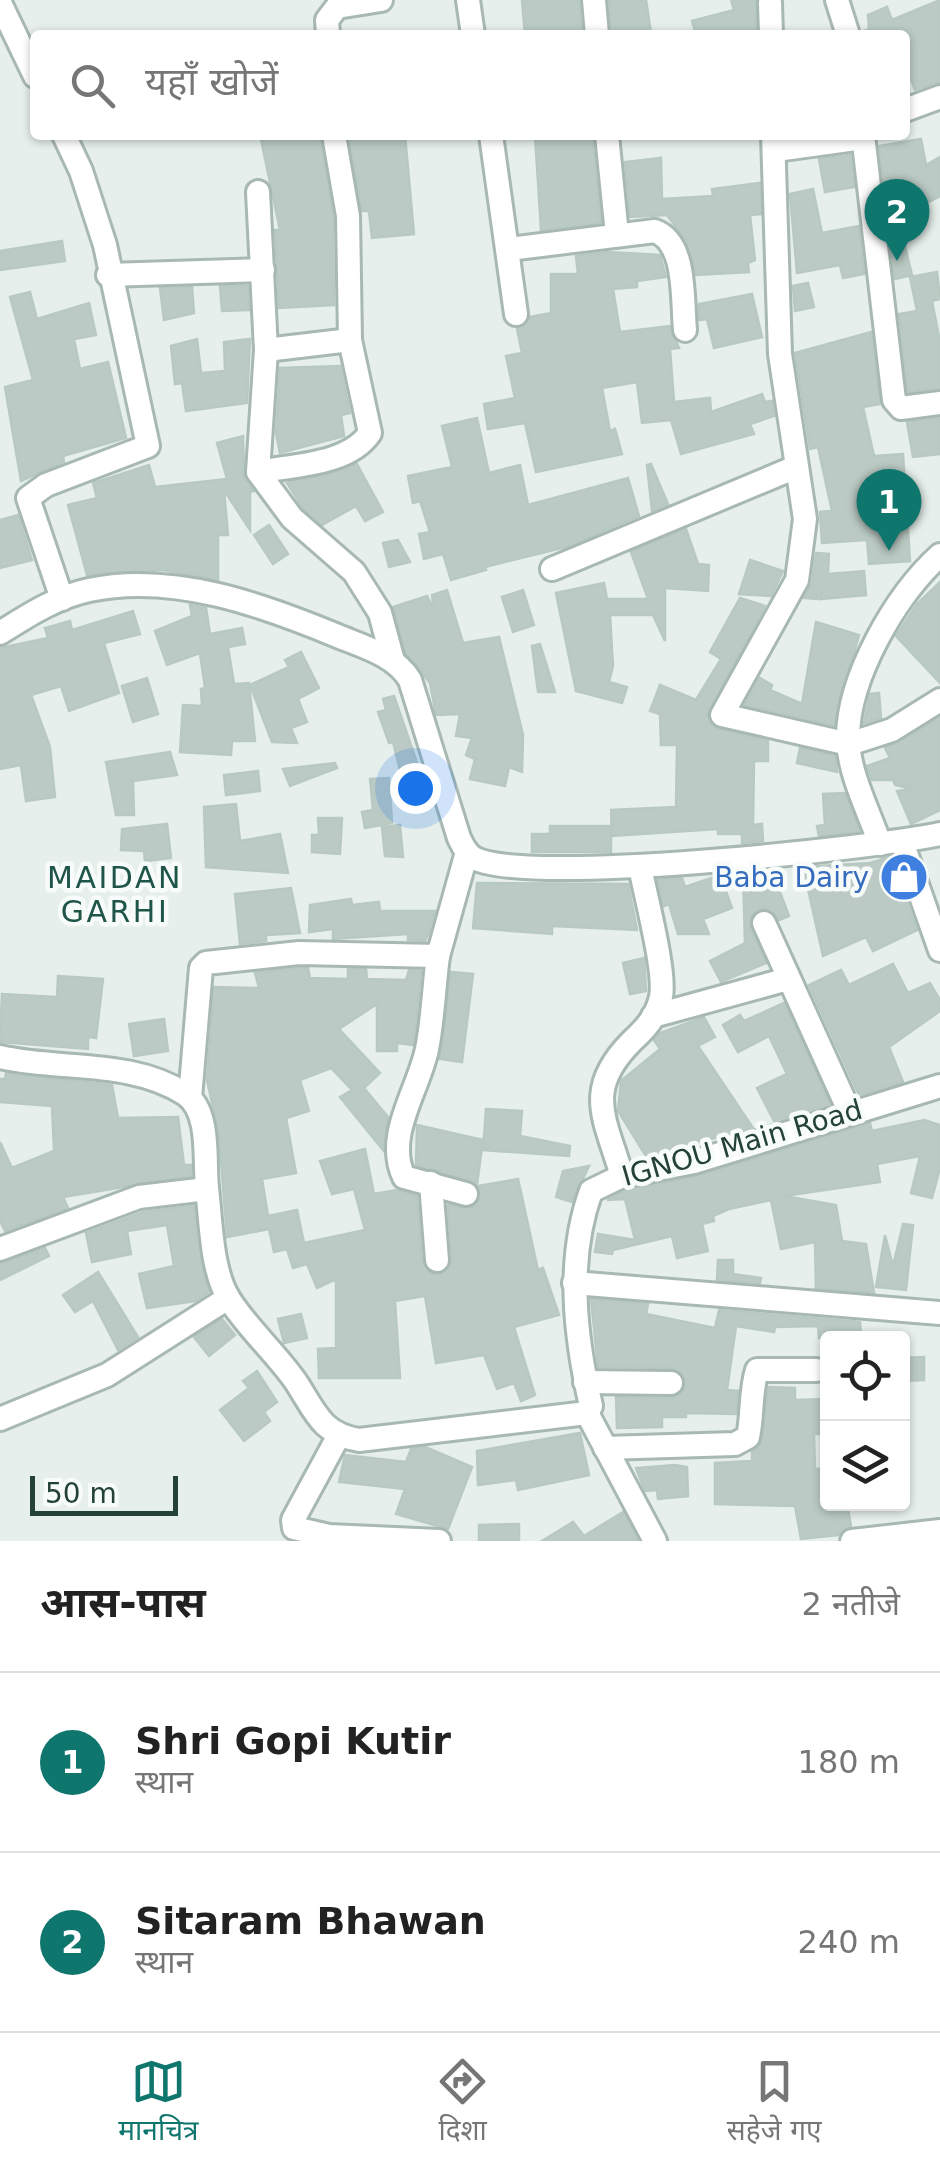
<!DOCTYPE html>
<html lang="hi">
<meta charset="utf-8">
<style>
body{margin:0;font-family:"DejaVu Sans","Noto Sans Devanagari",sans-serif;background:#f6f6f6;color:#222}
.controls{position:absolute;right:30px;bottom:30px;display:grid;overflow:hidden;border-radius:10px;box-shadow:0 2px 8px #0004}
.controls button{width:90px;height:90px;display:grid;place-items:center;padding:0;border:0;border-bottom:2px solid #e0e0e0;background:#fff;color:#222;font:50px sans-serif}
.scale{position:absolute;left:30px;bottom:25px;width:148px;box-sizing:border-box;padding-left:10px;border:5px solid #24423a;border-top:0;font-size:28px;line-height:35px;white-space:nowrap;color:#24423a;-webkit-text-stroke:8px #f7fbf9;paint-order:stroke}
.you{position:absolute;left:415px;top:788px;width:35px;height:35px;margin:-25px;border:8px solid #fff;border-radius:50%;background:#1a73e8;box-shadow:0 0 0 15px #1a73e833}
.badge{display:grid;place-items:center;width:65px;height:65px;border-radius:50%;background:#0f766e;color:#fff;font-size:32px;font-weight:700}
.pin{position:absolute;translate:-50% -82px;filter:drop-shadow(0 2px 5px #0008)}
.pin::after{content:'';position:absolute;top:52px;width:35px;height:30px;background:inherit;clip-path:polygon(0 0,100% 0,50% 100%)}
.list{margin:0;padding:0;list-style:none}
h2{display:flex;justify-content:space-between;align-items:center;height:130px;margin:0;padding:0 40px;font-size:42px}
h2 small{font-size:32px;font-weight:400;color:#767676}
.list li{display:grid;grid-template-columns:65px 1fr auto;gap:30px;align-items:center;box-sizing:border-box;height:180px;padding:0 40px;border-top:2px solid #e0e0e0}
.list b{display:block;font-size:38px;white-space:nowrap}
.list p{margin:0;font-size:32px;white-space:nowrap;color:#767676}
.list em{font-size:32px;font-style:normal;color:#767676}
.icon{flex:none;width:55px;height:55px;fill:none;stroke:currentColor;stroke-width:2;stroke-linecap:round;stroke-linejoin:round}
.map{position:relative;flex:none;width:940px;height:1541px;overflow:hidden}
.search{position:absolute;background:#fff;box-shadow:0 2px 8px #0004;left:30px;right:30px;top:30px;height:110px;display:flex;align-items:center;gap:25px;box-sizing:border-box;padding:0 35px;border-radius:10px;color:#767676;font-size:38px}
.sheet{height:490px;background:#fff}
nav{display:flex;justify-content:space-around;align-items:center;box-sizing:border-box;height:140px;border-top:2px solid #e0e0e0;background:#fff;font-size:28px;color:#767676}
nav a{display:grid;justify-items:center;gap:5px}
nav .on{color:#0f766e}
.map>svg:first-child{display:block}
.building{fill:#bbcac4;stroke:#b8c9c2;stroke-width:2.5}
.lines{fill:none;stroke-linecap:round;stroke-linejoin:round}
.minor-casing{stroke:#a8b8b2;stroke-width:28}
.minor{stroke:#fff;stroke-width:22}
.labels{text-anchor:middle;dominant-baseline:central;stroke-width:9;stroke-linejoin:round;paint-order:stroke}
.shop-label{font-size:28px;fill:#366cbe;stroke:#f7fbf9;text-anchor:end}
.street-label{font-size:28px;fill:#24423a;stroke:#f7fbf9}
.neighbourhood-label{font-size:30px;letter-spacing:2.5px;fill:#1f5548;stroke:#f7fbf9}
</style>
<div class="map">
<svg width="940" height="1541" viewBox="0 0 940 1541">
<rect width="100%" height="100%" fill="#e6efeb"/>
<g class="building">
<path d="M522 0H579L582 35H525Z"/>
<path d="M609 0H646L651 33 612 35Z"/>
<path d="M731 0H756V35H696L692 21 734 10Z"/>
<path d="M940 0V82L915 90 905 64V35L862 32 869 29 868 15 887 7 892 20Z"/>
<path d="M260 135H319L333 217 334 305 279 308 275 230H280Z"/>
<path d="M349 135H405L414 234 372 238 369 211H362Z"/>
<path d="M535 135H592L601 223 541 230Z"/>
<path d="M921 139 926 165 940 157V196L921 206 923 217 899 222 912 275 895 279 879 146Z"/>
<path d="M850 155 854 187 825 192 819 159Z"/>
<path d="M661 158 662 199 713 196 712 189 760 183 761 214 750 215 755 260 748 263 749 272 696 275 687 242 667 215 630 217 625 162Z"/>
<path d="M813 189 822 233 859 226 864 274 843 278 840 265 797 273 790 194Z"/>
<path d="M62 241 65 261 0 270V251Z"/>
<path d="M608 252 660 255 666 277 637 281V287L613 289 620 332 670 326 679 348 670 349 674 402 710 398 711 412 762 394 765 402 772 401 774 416 750 424 754 434 681 454 671 420 642 423 637 382 602 388 610 431 615 429 622 454 536 472 525 423 488 429 484 404 515 398 506 356 522 353 517 329 530 317 551 313V274H578L576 256Z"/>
<path d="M937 272 940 299 932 301 940 342V388L908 392 899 314 917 311 910 277Z"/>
<path d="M808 283 814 307 795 311 793 286Z"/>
<path d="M220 286H248L249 310 222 311Z"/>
<path d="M192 287 194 313 164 320 160 288Z"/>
<path d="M30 292 37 319 89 303 96 335 74 339 80 369 108 362 126 438 63 456 64 462 21 481 5 387 33 380 10 297Z"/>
<path d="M752 294 762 337 714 348 707 319 699 320V304Z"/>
<path d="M871 332 880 404 863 407 874 456 903 454 910 561 869 564 867 540 822 543 820 512 832 511 818 447 810 449 795 353Z"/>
<path d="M197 339 201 373 225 371 224 342 250 339 247 403 186 411 182 383 175 384 171 346Z"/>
<path d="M340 366 350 413 341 415 344 436 280 453 276 433 280 368Z"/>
<path d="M477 418 489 473 520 465 528 505 628 478 639 516 566 547 485 567 486 570 451 580 443 554 424 559 419 534 430 532 420 501 413 503 408 476 452 467 442 426Z"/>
<path d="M940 418V454L913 457 907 422Z"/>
<path d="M243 436 244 475 254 491 250 492V530L224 490 228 535H218V580L163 570 87 575 68 505 97 498 93 483 149 465 155 487 227 479 217 443Z"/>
<path d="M357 464 383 512 365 521 356 506 322 525 303 508 287 483Z"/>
<path d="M651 464 668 504 652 511 647 465Z"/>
<path d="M18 515 32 560 0 568V520Z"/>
<path d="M269 525 288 554 273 564 254 535Z"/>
<path d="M686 529 698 564 709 565 708 591 665 588V641L653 615H610L613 666 609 682 627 687 622 703 576 691 556 593 604 583 607 599H648L631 552Z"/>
<path d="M398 540 410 562 389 567 383 543Z"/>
<path d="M816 553 829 554 828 574 864 571 866 595 820 599 822 590 817 599 804 598 812 583Z"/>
<path d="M750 560 783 571 771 596 739 594Z"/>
<path d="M940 582V683L896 636 917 604Z"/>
<path d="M447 590 463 643 499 637 523 735 522 772 509 767 505 786 470 779 475 759 466 755 472 738 456 736 460 714 436 715 430 683 406 653 393 607 427 596 434 610 432 595Z"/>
<path d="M523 590 534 625 513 632 502 597Z"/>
<path d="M740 598 765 606 707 715 718 729 768 741V761H754L753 825 762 824 763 841 742 843V834H718V829L612 836 611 810 676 807 677 745H661L660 714 650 711 660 685 696 700 721 659 710 652Z"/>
<path d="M190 605 206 608 210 634 242 628 245 644 228 647 234 684 249 683 255 741H232L231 755 180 752 183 705 202 706 201 689 205 688 200 653 167 665 155 631 192 616Z"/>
<path d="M133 611 140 634 104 643 119 693 69 711 61 686 31 695 50 747 55 797 26 801 21 765 0 769V648L48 638 45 628 70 621 72 630Z"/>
<path d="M816 622 859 635 834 725 745 705 760 678 772 685 770 690 802 704Z"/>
<path d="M540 644 555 692H538L532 646Z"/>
<path d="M301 652 319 688 298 699 307 722 291 728 297 743 272 742 250 685 289 667 285 660Z"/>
<path d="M147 678 158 714 133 722 122 686Z"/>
<path d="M879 693 881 718 864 723 870 694Z"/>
<path d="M394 696 421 774 402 778 393 742 389 743 378 712 386 710 383 699Z"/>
<path d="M940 718V810L911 824 897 791 912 789 895 785 893 780H872L867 766 890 758 885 748Z"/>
<path d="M800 748 835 756 837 772 797 763Z"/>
<path d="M170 752 177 775 133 781 134 815H116L106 762Z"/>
<path d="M335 763 337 768 290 786 283 769Z"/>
<path d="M258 771 260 791 226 795 224 775Z"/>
<path d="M389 778 392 823 365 828 362 812 373 810 370 779Z"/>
<path d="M845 793 859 831 819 836 817 826 825 825 823 794Z"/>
<path d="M236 804 240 841 280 834 288 873 206 867 204 807Z"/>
<path d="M318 818H342L340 854 312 852V835H319Z"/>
<path d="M167 824 171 858 145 861 144 851 121 850 122 829Z"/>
<path d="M400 825 403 857 385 856 382 827Z"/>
<path d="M550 826H611V852H532V834H550Z"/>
<path d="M890 857 917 930 873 951 866 937 823 956 803 867 870 863Z"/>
<path d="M772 871 789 916 779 920 764 908 752 914 750 928 766 963 721 982 710 961 745 943 743 873Z"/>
<path d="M720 875 732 908 703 919 709 934H678L669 904 664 906 658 880 682 878 685 887Z"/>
<path d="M477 883 628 884 637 930 552 926V934L473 928Z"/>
<path d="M291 888 300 933 266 935V941L240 944 235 894Z"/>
<path d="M351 899 352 905 379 902 380 911H435L428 935 425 941 408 940V934L333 939V929L309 932 310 905Z"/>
<path d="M644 958 646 991 630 994 623 963Z"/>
<path d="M893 964 908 993 930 983 940 1000V1011L889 1047 903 1082 859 1095 809 985 841 970 849 985Z"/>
<path d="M300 968H308L310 978 348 979V969H366L367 979 406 980 409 970 421 971 416 1024 413 1045 397 1043V1051H377V1004L339 1029 380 1073 364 1088 388 1117 383 1150 340 1097 352 1090 331 1068 300 1080 309 1111 286 1118 296 1173 262 1179 268 1216 297 1210 304 1243 365 1230 354 1189 332 1194 320 1161 365 1149 374 1194 397 1190 417 1196 422 1262 430 1273 439 1275 452 1260 448 1205 471 1208 480 1199 478 1186 518 1179 538 1270 543 1268 559 1315 514 1327 535 1395 521 1401 514 1383 497 1389 484 1355 436 1363 425 1296 395 1301 400 1378H319L318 1349 336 1348V1279L317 1288 307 1264 293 1268 287 1249 274 1252 269 1229 227 1237 219 1135 207 1080 214 987 259 988 255 973Z"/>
<path d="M451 972 473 974 462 1062 440 1059Z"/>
<path d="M58 976 103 979 96 1038 88 1037V1049L0 1042 2 994 57 997Z"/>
<path d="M784 1003 830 1104 774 1121 757 1088 787 1074 769 1036 738 1052 723 1025 740 1015 744 1021Z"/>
<path d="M704 1017 715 1037 698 1046 753 1128 646 1156 618 1111 621 1081 660 1049 654 1040 660 1033Z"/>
<path d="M164 1019 168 1051 134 1056 129 1024Z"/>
<path d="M6 1073 112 1085 118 1118 178 1117 184 1165H191V1176L63 1197 68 1208 5 1231 0 1221V1142L12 1168 54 1151 52 1106 0 1102V1079H5Z"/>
<path d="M486 1109 522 1111 520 1136 570 1146 569 1156 483 1150Z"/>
<path d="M924 1120 940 1125V1168L932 1198 911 1193 920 1156 877 1164 880 1182 784 1196 836 1205 842 1241 866 1244 874 1293 816 1288 815 1242 781 1249 771 1200 729 1209 713 1216 714 1221 702 1224 708 1251 677 1258 672 1236 613 1250 612 1254 595 1252 598 1234 635 1240 625 1199 607 1200 627 1190 698 1176 870 1123 872 1131Z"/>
<path d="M417 1125 483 1140 477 1184 416 1165Z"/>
<path d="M589 1166 572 1202 556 1197 563 1171Z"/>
<path d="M194 1206 209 1292 195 1301 147 1308 139 1274 174 1266 167 1225 127 1231 131 1254 92 1262 86 1233 143 1212Z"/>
<path d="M903 1224 913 1225 906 1290 876 1287 885 1235 893 1266Z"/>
<path d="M45 1248 49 1256 0 1280V1264Z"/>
<path d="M718 1260H733V1274L761 1278 760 1283 717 1280Z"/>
<path d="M98 1272 138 1337 118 1350 93 1301 75 1312 63 1295Z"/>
<path d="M591 1299 648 1304 646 1314 715 1328 719 1310 860 1322 861 1338H819L818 1326 775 1327 774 1332 736 1326 727 1390 738 1391 736 1414 686 1413V1417H662V1427L617 1428 616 1397 672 1398 683 1391 686 1382 672 1368 598 1367Z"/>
<path d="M301 1314 307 1338 284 1343 278 1319Z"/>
<path d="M222 1319 235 1335 209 1356 194 1337Z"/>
<path d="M924 1357V1380L902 1381V1358Z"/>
<path d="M257 1371 277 1402 264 1412 270 1421 244 1441 220 1410 249 1388 243 1381Z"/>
<path d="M768 1387 795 1388V1400L828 1399V1434H814L815 1469 828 1468V1506L847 1504 851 1526 838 1535 801 1539 795 1506 715 1504V1463L752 1461V1452L761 1445Z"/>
<path d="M580 1433 589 1475 518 1490 516 1480 478 1485 477 1451Z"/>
<path d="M425 1447 472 1467 448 1529 396 1514 405 1489 339 1482 345 1455 406 1462 411 1449Z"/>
<path d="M675 1465 687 1467 688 1496 658 1499 657 1490 645 1491 636 1468Z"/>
<path d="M623 1512 638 1541H542L573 1522 584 1536Z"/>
<path d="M519 1524V1541H479V1525Z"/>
</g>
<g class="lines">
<g class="minor-casing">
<g id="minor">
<path d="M468 0 473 35"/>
<path d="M594 0 597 35"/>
<path d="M837 0 848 35"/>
<path d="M0 3 35 76"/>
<path d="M770 3 771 35"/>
<path d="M328 35 327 20 337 7 381 0"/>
<path d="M905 110 940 97"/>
<path d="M491 135 516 314"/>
<path d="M607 135 617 235"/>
<path d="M773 135 780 354 805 519 797 580 722 715 849 744 892 730 940 700"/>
<path d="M863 135 894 400 901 408 940 403"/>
<path d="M776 150 863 138"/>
<path d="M258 192 266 350 258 472 292 518 354 572 380 613 393 661"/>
<path d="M509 249 655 231C687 243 682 300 685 330"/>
<path d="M108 275 263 270"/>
<path d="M266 350 350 340 348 216 334 135"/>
<path d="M258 472C294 465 348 465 370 433L350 340"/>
<path d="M552 569 796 467"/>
<path d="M62 599 28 498 46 485 148 446 105 245 81 171 64 135"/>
<path d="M0 633C27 616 56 597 89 590 173 572 263 605 340 637 365 647 396 656 410 680L459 838C462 844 465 852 472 857 518 887 874 848 940 834"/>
<path d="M902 842 940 950"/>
<path d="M880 844C869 812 849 774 848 740 847 678 896 595 940 555"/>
<path d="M764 923 850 1113"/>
<path d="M438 956C434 986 433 1019 427 1049 419 1089 384 1136 404 1177L466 1194"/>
<path d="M653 1016 788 979"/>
<path d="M0 1057C60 1071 131 1059 185 1094 211 1111 204 1161 207 1188 211 1221 211 1270 229 1299 248 1329 276 1353 296 1382 315 1411 321 1434 359 1440L587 1413"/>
<path d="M190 1098 201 968 206 963 299 953 438 956 467 852"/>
<path d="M622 1176C605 1118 583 1090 632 1041 646 1028 657 1016 661 997 666 971 645 895 640 866"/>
<path d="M431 1183 437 1260"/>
<path d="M0 1249 139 1197 207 1189"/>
<path d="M574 1283 940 1313"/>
<path d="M585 1382 671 1383"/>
<path d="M587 1413 591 1406C575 1336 566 1260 591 1191L622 1176 694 1162 940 1086"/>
<path d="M587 1413 655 1541"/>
<path d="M0 1419 107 1375 228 1298"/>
<path d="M338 1437 293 1520 294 1528 329 1536 439 1541"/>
<path d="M605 1448 735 1444 748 1437C753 1414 750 1392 757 1370H816"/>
<path d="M852 1541 940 1531"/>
</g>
</g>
<use href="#minor" class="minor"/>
</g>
<defs>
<g id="shop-disc" transform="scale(2.5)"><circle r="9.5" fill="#3f7fe0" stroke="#f7fbf9"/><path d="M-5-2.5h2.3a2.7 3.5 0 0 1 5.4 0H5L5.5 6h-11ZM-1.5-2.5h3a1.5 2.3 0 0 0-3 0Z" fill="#fff"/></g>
</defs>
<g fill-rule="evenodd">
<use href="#shop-disc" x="904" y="877"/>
</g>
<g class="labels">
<g class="shop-label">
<text x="869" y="877">Baba Dairy</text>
</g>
<g class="street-label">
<text transform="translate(742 1143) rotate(-16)">IGNOU Main Road</text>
</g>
<g class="neighbourhood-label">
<text x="115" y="877">MAIDAN<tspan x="115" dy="34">GARHI</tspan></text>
</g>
</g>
</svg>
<div class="controls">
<button><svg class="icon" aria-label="locate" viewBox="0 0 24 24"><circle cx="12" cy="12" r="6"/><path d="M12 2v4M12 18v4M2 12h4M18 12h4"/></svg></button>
<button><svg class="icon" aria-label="layers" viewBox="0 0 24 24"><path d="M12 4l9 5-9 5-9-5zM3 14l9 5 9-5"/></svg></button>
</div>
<div class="scale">50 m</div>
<div class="you"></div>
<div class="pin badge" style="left:889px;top:551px">1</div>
<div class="pin badge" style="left:897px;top:261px">2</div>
<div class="search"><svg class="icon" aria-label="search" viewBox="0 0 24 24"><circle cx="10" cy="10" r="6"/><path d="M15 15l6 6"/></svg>यहाँ खोजें</div>
</div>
<section class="sheet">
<h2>आस-पास<small>2 नतीजे</small></h2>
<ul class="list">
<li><span class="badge">1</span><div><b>Shri Gopi Kutir</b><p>स्थान</p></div><em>180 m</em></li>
<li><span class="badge">2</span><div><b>Sitaram Bhawan</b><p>स्थान</p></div><em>240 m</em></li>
</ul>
</section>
<nav>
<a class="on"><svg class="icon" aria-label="map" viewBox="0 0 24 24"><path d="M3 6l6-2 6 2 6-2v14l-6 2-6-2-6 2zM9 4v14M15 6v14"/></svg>मानचित्र</a>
<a><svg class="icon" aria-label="directions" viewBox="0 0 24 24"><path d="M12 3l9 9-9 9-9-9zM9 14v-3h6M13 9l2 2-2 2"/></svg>दिशा</a>
<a><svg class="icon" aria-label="saved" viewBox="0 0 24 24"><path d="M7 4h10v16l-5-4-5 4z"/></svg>सहेजे गए</a>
</nav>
